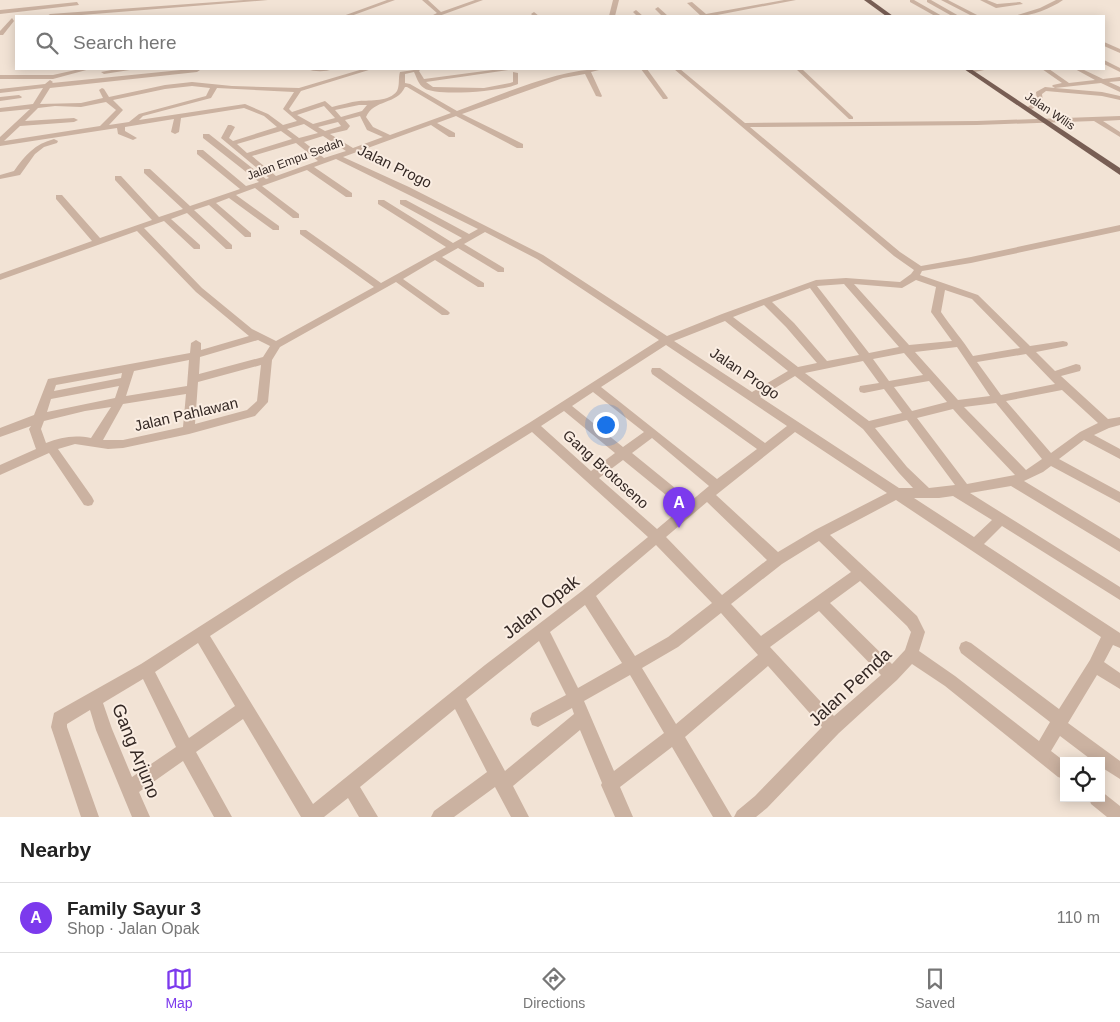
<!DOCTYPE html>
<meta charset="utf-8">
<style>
body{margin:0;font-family:Arial,sans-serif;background:#f6f6f6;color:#222}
.controls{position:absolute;right:15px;bottom:15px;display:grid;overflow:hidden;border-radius:0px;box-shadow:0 2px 12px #0003}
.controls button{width:45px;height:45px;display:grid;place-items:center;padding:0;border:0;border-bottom:1px solid #e0e0e0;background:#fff;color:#222;font:25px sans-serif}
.you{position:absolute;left:605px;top:424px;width:18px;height:18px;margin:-12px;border:4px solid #fff;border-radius:50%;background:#1a73e8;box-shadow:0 0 0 8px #1a73e833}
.badge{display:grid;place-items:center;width:32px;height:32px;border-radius:50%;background:#7c3aed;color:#fff;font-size:16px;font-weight:700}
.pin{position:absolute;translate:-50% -41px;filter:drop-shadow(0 1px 2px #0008)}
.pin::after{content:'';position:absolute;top:26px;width:18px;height:15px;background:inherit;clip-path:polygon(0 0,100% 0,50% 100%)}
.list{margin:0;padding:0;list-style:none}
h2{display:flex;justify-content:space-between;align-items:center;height:65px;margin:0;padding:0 20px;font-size:21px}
h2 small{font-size:16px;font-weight:400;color:#767676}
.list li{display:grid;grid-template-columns:32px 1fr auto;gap:15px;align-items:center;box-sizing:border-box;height:70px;padding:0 20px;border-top:1px solid #e0e0e0}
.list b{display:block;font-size:19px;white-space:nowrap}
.list p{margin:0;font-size:16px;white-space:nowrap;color:#767676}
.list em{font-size:16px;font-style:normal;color:#767676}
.icon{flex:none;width:28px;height:28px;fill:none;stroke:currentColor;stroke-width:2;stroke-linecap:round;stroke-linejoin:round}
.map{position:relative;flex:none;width:1120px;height:817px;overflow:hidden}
.search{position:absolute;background:#fff;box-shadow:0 2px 12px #0003;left:15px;right:15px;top:15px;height:55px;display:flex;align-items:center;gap:12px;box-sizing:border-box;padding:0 18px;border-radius:0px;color:#767676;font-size:19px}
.sheet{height:135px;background:#fff}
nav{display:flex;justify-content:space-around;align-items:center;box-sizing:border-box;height:70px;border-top:1px solid #e0e0e0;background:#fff;font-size:14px;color:#767676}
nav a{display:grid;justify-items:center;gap:2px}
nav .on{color:#7c3aed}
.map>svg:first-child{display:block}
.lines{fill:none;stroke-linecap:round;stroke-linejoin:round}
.minor{fill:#cbb2a1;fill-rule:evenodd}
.major{fill:#785e54;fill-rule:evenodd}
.labels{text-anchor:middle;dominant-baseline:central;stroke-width:4;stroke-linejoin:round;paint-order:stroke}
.far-street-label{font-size:12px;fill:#342824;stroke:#faede2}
.street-label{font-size:15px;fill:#342824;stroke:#faede2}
.near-street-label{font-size:18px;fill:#342824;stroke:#faede2}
</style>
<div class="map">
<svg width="1120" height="817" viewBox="0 0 1120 817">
<rect width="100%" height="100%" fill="#f2e3d5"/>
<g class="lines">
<g class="minor">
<path d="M244 0H268L69 16H47L50 14Z"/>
<path d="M387 0H395L351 16H343Z"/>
<path d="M422 0H428L441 12 475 0H483L439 16H431L437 13Z"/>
<path d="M613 0H619L615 16H609Z"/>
<path d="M784 0H796L712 16H701L687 3 692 2 706 14Z"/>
<path d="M910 0H914L942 16H935L910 2Z"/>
<path d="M927 0H931L959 16H952L927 2Z"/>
<path d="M941 0H948L979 16H972Z"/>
<path d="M980 0H987L997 4 1020 2 1023 4 996 8Z"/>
<path d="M1056 0H1063C1050 9 1030 17 1014 16L1040 8Z"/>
<path d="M77 2 79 5 0 14V10Z"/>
<path d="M658 7 668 16H662L655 9Z"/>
<path d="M636 10 643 16H637L633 12Z"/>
<path d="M534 12 539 16H533L531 14Z"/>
<path d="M12 18 14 21 3 35H0V31Z"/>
<path d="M1104 42 1120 49V53L1104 46Z"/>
<path d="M1104 60 1120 68V72L1104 64Z"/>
<path d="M80 69H90L53 79H0V75H53Z"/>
<path d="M117 69H136L104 74 101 72Z"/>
<path d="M191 69 200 70 197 72 50 88 40 104 81 103 103 98 99 90 102 88 104 89 109 97 165 85 192 82 232 86 299 88 363 69H372L301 91 289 109 292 112 325 101 332 107C341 105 350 102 359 101 371 100 389 102 397 91 400 85 398 78 400 72L421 69 419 71 424 79 500 69H515L426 82 433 87 484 88 510 83 513 82V72L518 73V84C504 91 436 97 424 88 418 84 417 78 414 72L405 74V83L410 84 457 111C501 95 557 69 603 69L591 72 602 96 601 97 596 96 585 74 563 78 462 114 523 144V148H517L456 116 437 123 455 133V137H449L431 125 343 157 409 187 543 255 667 336 722 314 816 280 846 278 900 282 911 274 914 270 894 256 674 69H680L745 123 977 121 1120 116V120L1103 121 1120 132V137L1094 121 977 125 750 127 900 252 921 266 971 257 1120 225V231L971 263 922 271 920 275 978 295 1030 346 1063 341 1067 342 1068 344 1067 346 1036 352 1055 371 1076 364 1080 365 1081 368 1080 371 1061 376 1108 419 1120 417V425L1109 428 1094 435 1120 449V459L1084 440 1059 459 1120 492V503L1051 466 1043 472 1024 481 1120 539V552L1011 486 970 493 1120 587V600L1002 526 984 544 1120 633V648L1113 645 1104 662 1120 673V689L1097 675 1068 723 1120 761V779L1101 767V761H1093L1060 736 1051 751 1064 761V779L1058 777 945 686 912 664 897 680 839 733 767 808 756 817H734L737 811 755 796 822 727 768 666 685 737 732 817H713L672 747 620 787 633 817H615L601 785 602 783 580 730 513 786 529 817H511L495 787 454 817H431L434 811 487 772 455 709 360 787 378 817H359L348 798 324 817H301L243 719 196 752 232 817H214L183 761 139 792 150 817H132L96 730 90 710 67 724V727L99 817H81L51 727 54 713 141 664 285 572 529 423 659 340 537 259 485 232 464 244 504 268V272H498L458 248 442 257 484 283V287H478L435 260 403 279 448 311 450 313 448 315H442L396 282 280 347 272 360 268 402 255 416 189 434 123 448 108 449 75 444 58 449 92 497 94 501 92 505 88 506 84 505 49 453 0 475V465L36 449 29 429 31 426 0 437V428L34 415 48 379 190 353 191 343 196 340 201 343V350L249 336 196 292 137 231 0 280V274L92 241 56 199V195H62L100 238 152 220 115 180V176H121L159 217 183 209 144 173V169H150L190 206 240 189 197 154V150H203L246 186 259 182 203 138V134H209L266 179 269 178 221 138 228 125H231L235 127 229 138 233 141 277 127 264 116 244 108 181 118 179 132 175 134 171 132 174 119 125 127V131L137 138 133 140 118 134 117 128 0 146V137L30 109 0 112V108L33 104 43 88 0 93V89L45 84 50 80 53 82 52 83ZM192 86 210 88 206 96 139 114 129 122 109 125 123 110 113 100 165 89ZM405 87H407L451 113 390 135 373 127 366 117C374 99 397 105 405 87ZM217 88 294 92 283 109 297 121 283 125 268 114 245 104 139 120 143 116 211 98ZM106 102 116 110 100 126 4 141 20 126 74 122 78 120 74 118 25 121 38 108 55 106 81 107ZM359 105H367L362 111 341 117 335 110ZM324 106 335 118 313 124 297 115ZM360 116 367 130 383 137 353 148 330 134 347 130 350 126 345 120ZM338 122 341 126 325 131 318 127ZM304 124 318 133 299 138 287 129ZM281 131 292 139 247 153 237 144ZM323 136 346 151 324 158 304 142ZM296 143 318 161 276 176 252 156ZM336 159 478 229 469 234 406 200H400V204L462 238 453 243 384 200H378V204L446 247 381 283 306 230H300V234L374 287 276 341 252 329 202 288 144 228 164 221 194 249H200V245L171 219 187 213 226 249H232V245L194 210 209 205 245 237H251V233L216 203 229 198 273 230H279V226L236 195 255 188 293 218H299V214L262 186 307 170 346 197H352V193L314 167ZM916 280 936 287 931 312 952 341 909 345 854 284 902 288ZM844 284 899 347 869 353 817 286ZM810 288 859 355 827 361 794 323 772 302ZM945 290 972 299 1020 348 973 356C963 340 951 327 941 312ZM764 305 786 327 817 363 798 367 733 317ZM725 321 788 371 752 392 674 341ZM258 340 270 346 263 357 199 374 200 357ZM666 345 787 426 765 443 660 368H652L651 371 652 374 757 449 717 479 601 387ZM957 347 990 396 958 400 915 352ZM904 353 923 375 889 381 873 359ZM1026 354 1055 384 1001 395 977 362ZM189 360 187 386 126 396 134 371ZM863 361 879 383 860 386 859 389 860 392 864 393 884 389 902 413 869 421 805 373ZM261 365 257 401 247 410 195 424 198 382ZM122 373 121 378 54 391 56 385ZM795 376 863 429 899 473 913 488H899L760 397ZM929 381 947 402 912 411 894 387ZM119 386 115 398 47 412 51 399ZM1062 390 1098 423 1080 432 1051 453 1006 401ZM593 392 644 432 623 447 572 406ZM186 394 183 427 123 440H103L123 404ZM996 403 1042 459 1026 470 964 407ZM111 407 91 438C74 435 61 437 46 443L41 429 44 421 85 411ZM953 409 960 417 1015 475 967 484 917 418ZM564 411 615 453 591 471 541 426ZM907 420 955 485 929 488 907 467 875 428ZM532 432 648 537 582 591 485 665 313 804 210 636 295 580ZM795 432 887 493 815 530 778 552 716 495ZM652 438 709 486 691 501 632 453ZM623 460 682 508 657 529 599 478ZM953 496 992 520 974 537 914 498H939ZM896 500 1101 637 1090 660 1059 709 971 643 966 641 961 643 959 648 961 653 1050 722 1039 741 955 676 919 651 925 632 917 616 830 535ZM707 502 767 560 722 595 666 537ZM819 541 851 572 761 636 731 604 782 564ZM656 545 712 603 668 637 635 656 596 596ZM860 581 907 626 911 632 905 650 892 664 830 603ZM585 605 622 663 578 688 550 632ZM819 611 881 675 834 716 770 647ZM721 613 758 655 676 724 642 668 678 647ZM539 641 566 695 532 713 530 719 532 725 538 727 572 708 574 714 505 771 466 699ZM198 643 235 706 189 738 155 672ZM630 675 664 733 614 771 584 701ZM143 679 176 747 132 777 112 729 103 703Z"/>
<path d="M308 69H332C327 72 313 72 308 69Z"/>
<path d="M641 69H647L668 98 667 99H663Z"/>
<path d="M796 69H802L853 117V119H849Z"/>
<path d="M973 69H989L970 73 967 71Z"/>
<path d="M1042 69H1049L1069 83 1095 80 1075 69H1082L1103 79 1120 77V81L1109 82 1120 87V92L1101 83 1055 88 1102 92 1120 96V100L1102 96 1046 91 1042 94 1043 103 1030 110H1026V108L1037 101 1036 92 1045 87 1055 88 1052 86 1053 85 1062 83Z"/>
<path d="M19 95 22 97 21 98 0 101V97Z"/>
<path d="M54 139 58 141 57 143 44 147 35 154 20 175 0 179V175L14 171C25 155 35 144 54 139Z"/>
<path d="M1101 791 1120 806V817H1107L1091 804 1089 798H1101Z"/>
</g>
<g class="major">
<path d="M864 0H871L893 16H886Z"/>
<path d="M964 69H971L1120 168V175Z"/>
</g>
</g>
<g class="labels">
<g class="far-street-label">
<text transform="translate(1050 111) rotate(34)">Jalan Wilis</text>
<text transform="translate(295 159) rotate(-20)">Jalan Empu Sedah</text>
</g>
<g class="street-label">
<text transform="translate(395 166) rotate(26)">Jalan Progo</text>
<text transform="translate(745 373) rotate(34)">Jalan Progo</text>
<text transform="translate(186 414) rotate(-13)">Jalan Pahlawan</text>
<text transform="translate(606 469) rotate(42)">Gang Brotoseno</text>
</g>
<g class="near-street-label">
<text transform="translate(541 607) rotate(-38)">Jalan Opak</text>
<text transform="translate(850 687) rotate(-43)">Jalan Pemda</text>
<text transform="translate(136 751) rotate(68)">Gang Arjuno</text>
</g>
</g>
</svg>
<div class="controls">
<button><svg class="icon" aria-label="locate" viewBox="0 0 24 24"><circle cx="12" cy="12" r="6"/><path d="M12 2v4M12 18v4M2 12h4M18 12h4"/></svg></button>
</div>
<div class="you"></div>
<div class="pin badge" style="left:679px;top:528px">A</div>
<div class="search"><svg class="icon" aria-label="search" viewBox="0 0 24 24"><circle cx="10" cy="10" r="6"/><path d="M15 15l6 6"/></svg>Search here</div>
</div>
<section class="sheet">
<h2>Nearby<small></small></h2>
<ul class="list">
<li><span class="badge">A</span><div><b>Family Sayur 3</b><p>Shop · Jalan Opak</p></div><em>110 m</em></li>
</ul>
</section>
<nav>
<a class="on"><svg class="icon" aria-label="map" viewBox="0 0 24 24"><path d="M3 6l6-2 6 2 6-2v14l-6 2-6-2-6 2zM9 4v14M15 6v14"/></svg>Map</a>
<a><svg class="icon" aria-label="directions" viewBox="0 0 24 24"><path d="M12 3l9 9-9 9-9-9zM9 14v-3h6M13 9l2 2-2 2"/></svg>Directions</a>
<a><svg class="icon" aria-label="saved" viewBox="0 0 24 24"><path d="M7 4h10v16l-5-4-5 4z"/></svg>Saved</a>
</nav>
